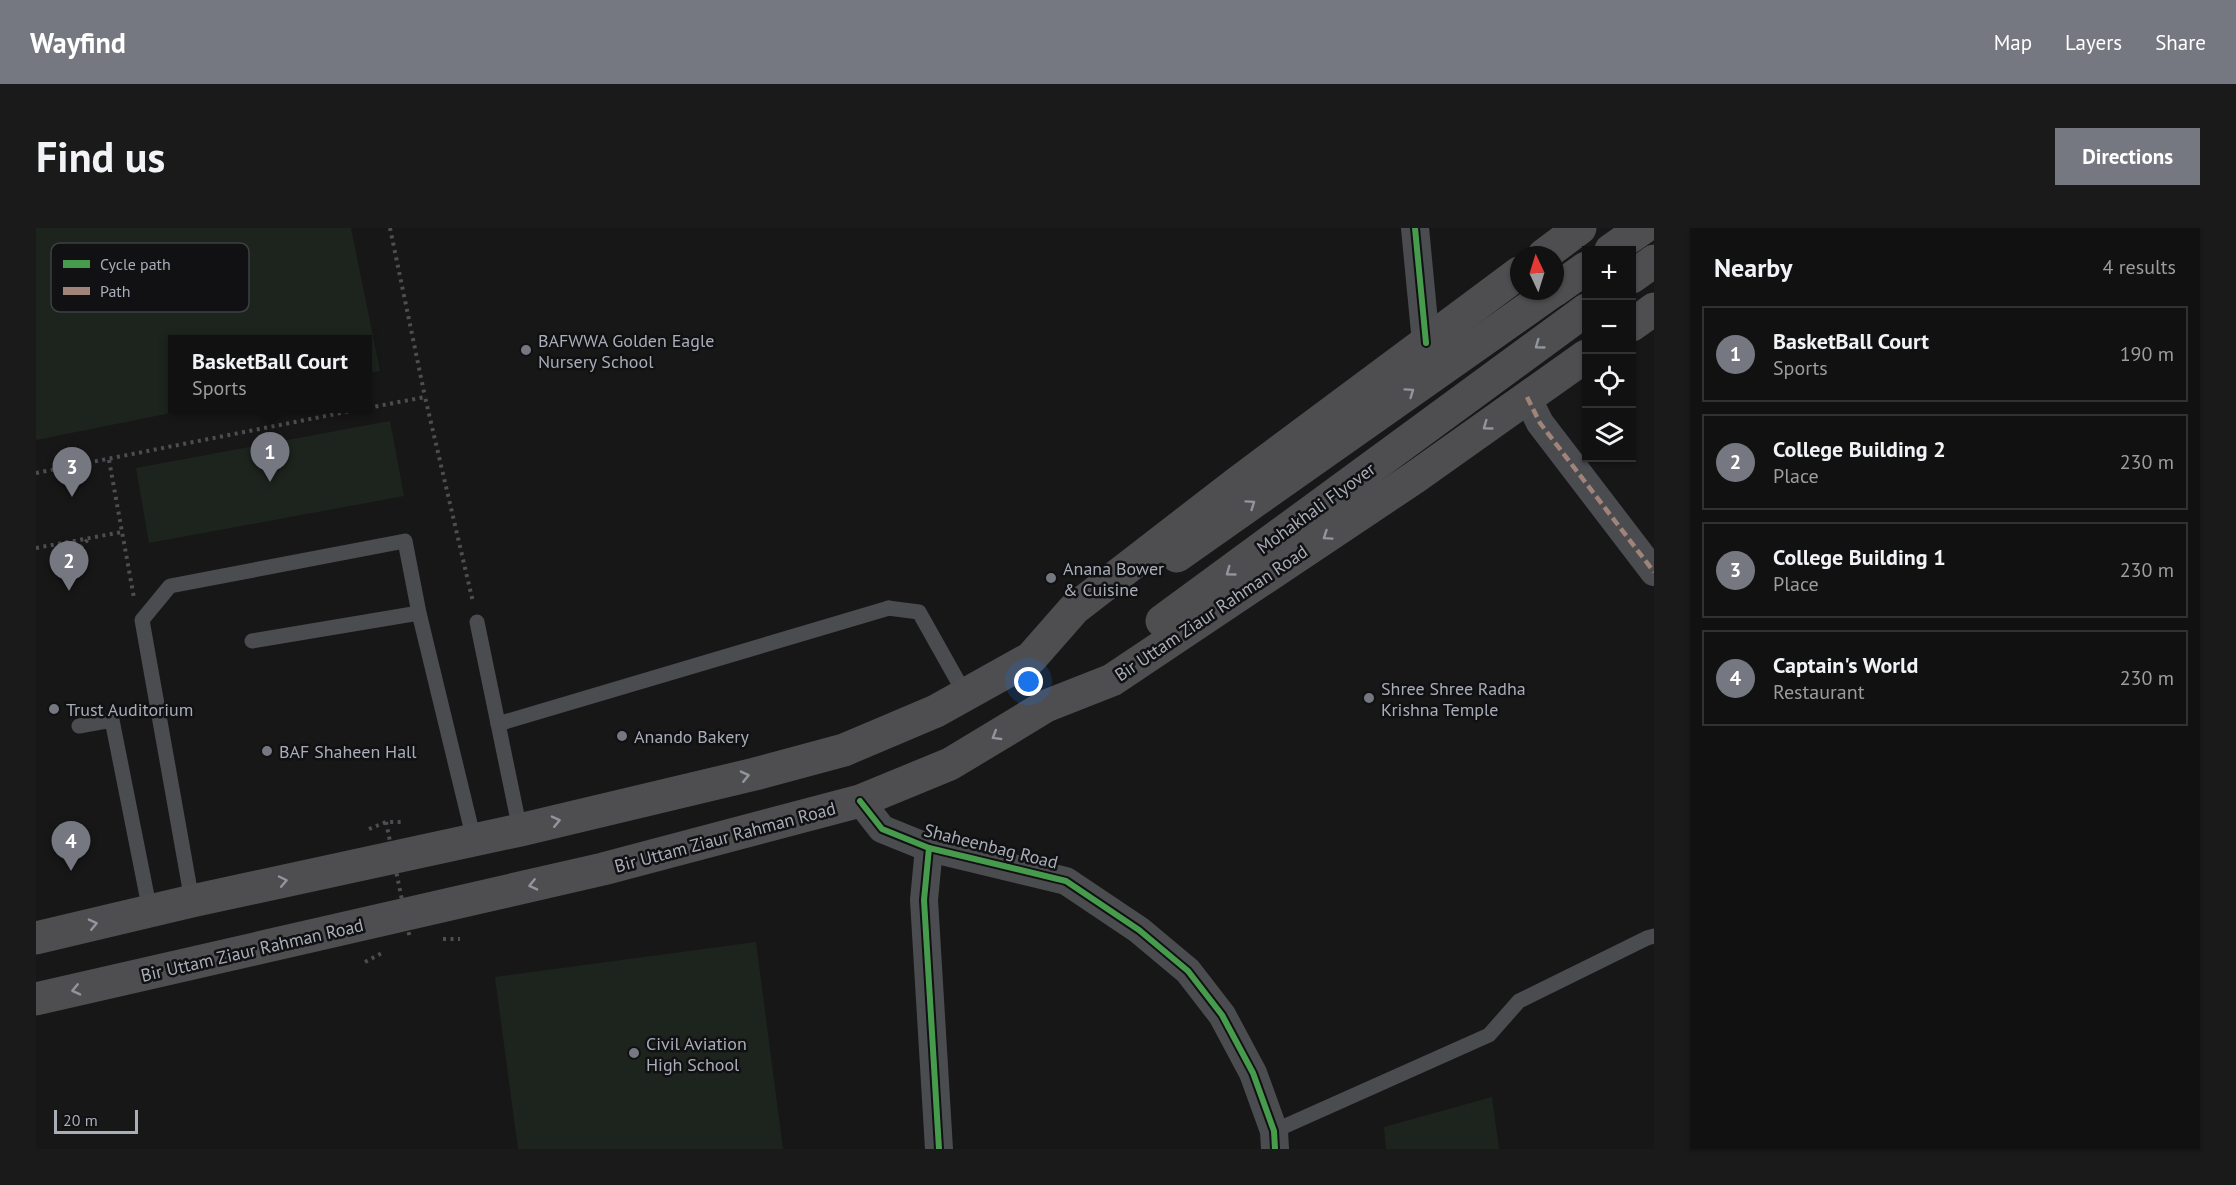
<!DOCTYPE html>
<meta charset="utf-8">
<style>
body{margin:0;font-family:"PT Sans",sans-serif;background:#1a1a1a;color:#f1f3f6}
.controls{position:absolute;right:18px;top:18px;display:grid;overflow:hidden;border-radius:0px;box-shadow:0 2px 4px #0004}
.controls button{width:54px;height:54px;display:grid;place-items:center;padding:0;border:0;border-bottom:2px solid #303131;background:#111;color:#f1f3f6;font:30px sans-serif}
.compass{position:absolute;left:1474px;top:18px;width:54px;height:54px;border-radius:50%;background:#111;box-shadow:0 2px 4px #0004;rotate:356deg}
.scale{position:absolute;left:18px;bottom:15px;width:84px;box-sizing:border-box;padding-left:6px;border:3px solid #a8adb8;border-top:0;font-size:16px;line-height:21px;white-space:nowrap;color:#a8adb8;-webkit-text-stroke:4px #111113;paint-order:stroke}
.you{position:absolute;left:993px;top:454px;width:21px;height:21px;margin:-15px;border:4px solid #fff;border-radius:50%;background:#1a73e8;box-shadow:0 0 0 9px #1a73e833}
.badge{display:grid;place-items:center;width:39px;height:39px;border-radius:50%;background:#757880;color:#fff;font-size:20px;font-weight:700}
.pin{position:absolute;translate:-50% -50px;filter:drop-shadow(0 2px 3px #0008)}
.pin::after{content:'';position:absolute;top:32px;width:21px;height:18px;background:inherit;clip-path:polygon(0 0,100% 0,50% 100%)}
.popup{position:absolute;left:132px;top:107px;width:204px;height:78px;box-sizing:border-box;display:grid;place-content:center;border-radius:0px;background:#111;filter:drop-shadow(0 2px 4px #0005);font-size:20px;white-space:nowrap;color:#9c9d9f}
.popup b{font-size:22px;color:#f1f3f6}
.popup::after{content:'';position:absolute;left:50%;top:100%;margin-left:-12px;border:12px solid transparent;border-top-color:#111}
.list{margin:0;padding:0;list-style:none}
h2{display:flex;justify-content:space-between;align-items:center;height:78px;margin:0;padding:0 24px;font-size:26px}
h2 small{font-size:20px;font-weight:400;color:#9c9d9f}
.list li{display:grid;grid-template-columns:39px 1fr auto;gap:18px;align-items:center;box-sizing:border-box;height:96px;margin:0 12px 12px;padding:0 12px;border:2px solid #303131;border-radius:0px}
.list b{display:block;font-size:22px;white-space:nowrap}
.list p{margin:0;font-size:20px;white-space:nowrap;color:#9c9d9f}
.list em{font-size:20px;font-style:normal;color:#9c9d9f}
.icon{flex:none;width:33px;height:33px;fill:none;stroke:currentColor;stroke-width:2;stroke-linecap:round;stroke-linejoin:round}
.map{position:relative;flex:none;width:1618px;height:921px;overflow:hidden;border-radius:0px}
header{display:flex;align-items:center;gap:36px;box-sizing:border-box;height:84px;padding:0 30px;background:#757880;color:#fff}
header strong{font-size:28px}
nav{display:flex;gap:33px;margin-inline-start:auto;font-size:21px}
.intro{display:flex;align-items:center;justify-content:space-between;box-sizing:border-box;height:144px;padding:0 36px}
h1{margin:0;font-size:42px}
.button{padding:15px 27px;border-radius:0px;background:#757880;color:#fff;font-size:21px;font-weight:700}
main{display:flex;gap:36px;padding:0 36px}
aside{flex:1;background:#111;border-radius:0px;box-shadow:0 2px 4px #0004}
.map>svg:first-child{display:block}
.green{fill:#1d241e}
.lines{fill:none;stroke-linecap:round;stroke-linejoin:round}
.path{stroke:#4d4e52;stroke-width:4;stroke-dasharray:3 4.5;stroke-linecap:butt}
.lane{stroke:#4b4c50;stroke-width:15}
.street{stroke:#4b4c50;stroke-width:28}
.highway{stroke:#4e4e51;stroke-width:33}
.path-bridge{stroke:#4d4e52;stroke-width:4;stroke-dasharray:3 4.5;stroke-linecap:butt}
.quiet{stroke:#a18479;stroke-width:4.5;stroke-dasharray:9 4.5;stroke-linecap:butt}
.cycleway-casing{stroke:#111113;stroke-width:10}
.cycleway{stroke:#469c4c;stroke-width:6}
.oneway{stroke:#92959e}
.poi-dot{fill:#757880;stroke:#111113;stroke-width:2}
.labels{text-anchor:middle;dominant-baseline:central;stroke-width:5;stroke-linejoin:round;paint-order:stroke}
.poi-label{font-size:18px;fill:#a8adb8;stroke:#111113;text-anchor:start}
.street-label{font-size:18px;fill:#a8adb8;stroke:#111113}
.key{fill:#111113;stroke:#3e4045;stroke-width:1.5}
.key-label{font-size:16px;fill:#a8adb8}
</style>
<header>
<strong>Wayfind</strong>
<nav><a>Map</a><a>Layers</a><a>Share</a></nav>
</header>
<div class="intro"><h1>Find us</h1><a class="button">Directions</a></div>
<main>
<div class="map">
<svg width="1618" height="921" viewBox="0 0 1618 921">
<rect width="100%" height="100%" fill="#171717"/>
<g class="green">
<path d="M0 0H315L344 143 332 145V112H136V180L155 181 0 212Z"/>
<path d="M354 193 368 268 113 315 100 240Z"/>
<path d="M720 714 747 921H482L459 749Z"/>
<path d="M1456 869 1463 921H1350L1348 899Z"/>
</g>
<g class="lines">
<g class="path">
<path d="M354 0 389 169"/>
<path d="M332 180 389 169 437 374"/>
<path d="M73 232 98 370"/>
<path d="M0 245 330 180"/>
<path d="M0 320 86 304"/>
<path d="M30 337 53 310"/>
<path d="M333 601 350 594H369"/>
<path d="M407 711H424"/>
<path d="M329 734 346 725"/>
</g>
<g class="lane">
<path d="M852 380 883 384 929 466"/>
<path d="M441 394 484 602"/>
<path d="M216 413 383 385"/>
<path d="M462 496 853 380"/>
<path d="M43 498 76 492 114 683"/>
<path d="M156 673 106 392 134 358 369 313 383 385 438 612"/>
<path d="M1238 903 1453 807 1483 773 1611 710 1618 708"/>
</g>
<g class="street">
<path d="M1379 0 1390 115"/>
<path d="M1491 169 1504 195 1618 344"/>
<path d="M824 573 846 601 893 620 1030 653 1103 702 1152 743 1186 787 1217 845 1238 903 1239 921"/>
<path d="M893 620 888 672 903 921"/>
</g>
<g class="highway">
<path d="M1575 22 1607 0"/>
<path d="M1508 27 1544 0"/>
<path d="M1596 49 1618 33"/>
<path d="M1519 62 1550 40"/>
<path d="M1596 97 1618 81"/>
<path d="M1141 328 1517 63"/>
<path d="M1126 393 1550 82"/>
<path d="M0 710 156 673 484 602 719 546 808 522 900 483 995 430 1038 381 1201 255 1483 45"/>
<path d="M0 771 567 641 824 573 914 536 1010 478 1076 452 1378 250 1550 128"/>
</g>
<path class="path-bridge" d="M350 594 374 711"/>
<path class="quiet" d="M1491 169 1504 195 1618 344"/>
<g class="cycleway-casing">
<g id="cycleway">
<path d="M1379 0 1390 115"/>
<path d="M824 573 846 601 893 620 1030 653 1103 702 1152 743 1186 787 1217 845 1238 903 1239 921"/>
<path d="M893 620 888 672 903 921"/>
</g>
</g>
<use href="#cycleway" class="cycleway"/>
</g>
<defs><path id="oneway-chevron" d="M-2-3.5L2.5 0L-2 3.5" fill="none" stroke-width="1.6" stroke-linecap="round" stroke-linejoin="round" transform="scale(1.5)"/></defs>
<g class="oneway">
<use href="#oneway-chevron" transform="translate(1503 117) rotate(144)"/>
<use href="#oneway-chevron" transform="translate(1374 164) rotate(-35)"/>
<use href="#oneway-chevron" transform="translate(1451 198) rotate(144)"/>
<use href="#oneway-chevron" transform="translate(1215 276) rotate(-35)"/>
<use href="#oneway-chevron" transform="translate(1291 308) rotate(146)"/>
<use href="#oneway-chevron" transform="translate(1194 344) rotate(144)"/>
<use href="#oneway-chevron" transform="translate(960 508) rotate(149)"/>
<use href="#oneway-chevron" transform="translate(709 548) rotate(-13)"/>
<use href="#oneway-chevron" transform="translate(520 593) rotate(-13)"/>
<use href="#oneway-chevron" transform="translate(247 653) rotate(-12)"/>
<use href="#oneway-chevron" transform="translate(497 657) rotate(167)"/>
<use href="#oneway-chevron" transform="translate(57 696) rotate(-13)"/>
<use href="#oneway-chevron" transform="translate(40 762) rotate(167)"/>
</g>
<g class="poi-dot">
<circle cx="490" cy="122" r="6"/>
<circle cx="1015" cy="350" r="6"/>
<circle cx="1333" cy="470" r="6"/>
<circle cx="18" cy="481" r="6"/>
<circle cx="586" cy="508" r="6"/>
<circle cx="231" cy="523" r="6"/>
<circle cx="598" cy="825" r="6"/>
</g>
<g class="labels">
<g class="poi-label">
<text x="502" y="112">BAFWWA Golden Eagle<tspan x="502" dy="21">Nursery School</tspan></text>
<text x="1027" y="340">Anana Bower<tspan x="1027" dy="21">&amp; Cuisine</tspan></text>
<text x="1345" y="460">Shree Shree Radha<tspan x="1345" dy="21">Krishna Temple</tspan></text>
<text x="30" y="481">Trust Auditorium</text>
<text x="598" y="508">Anando Bakery</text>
<text x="243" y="523">BAF Shaheen Hall</text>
<text x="610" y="815">Civil Aviation<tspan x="610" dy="21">High School</tspan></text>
</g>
<g class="street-label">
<text transform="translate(1280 280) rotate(-36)">Mohakhali Flyover</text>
<text transform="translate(1175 385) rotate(-34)">Bir Uttam Ziaur Rahman Road</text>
<text transform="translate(689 609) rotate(-15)">Bir Uttam Ziaur Rahman Road</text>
<text transform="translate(955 618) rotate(14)">Shaheenbag Road</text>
<text transform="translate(216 722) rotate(-13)">Bir Uttam Ziaur Rahman Road</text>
</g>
</g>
<rect x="15" y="15" width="198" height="69" rx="9" class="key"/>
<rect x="27" y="32" width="27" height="8" fill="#469c4c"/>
<rect x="27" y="59" width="27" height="8" fill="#a18479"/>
<g class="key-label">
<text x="64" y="42">Cycle path</text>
<text x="64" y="69">Path</text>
</g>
</svg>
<div class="controls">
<button>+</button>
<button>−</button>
<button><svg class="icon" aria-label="locate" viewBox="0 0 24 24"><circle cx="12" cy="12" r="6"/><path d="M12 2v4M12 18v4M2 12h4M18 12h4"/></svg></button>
<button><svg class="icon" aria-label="layers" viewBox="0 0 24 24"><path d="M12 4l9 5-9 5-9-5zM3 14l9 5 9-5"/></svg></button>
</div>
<svg class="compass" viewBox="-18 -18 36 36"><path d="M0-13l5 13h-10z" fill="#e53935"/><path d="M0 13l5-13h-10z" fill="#9c9d9f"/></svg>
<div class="scale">20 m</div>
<div class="you"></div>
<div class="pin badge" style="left:234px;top:254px">1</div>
<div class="popup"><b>BasketBall Court</b>Sports</div>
<div class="pin badge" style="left:33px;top:363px">2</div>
<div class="pin badge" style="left:36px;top:269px">3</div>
<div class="pin badge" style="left:35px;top:643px">4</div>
</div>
<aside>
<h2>Nearby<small>4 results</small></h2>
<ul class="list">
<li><span class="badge">1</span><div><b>BasketBall Court</b><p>Sports</p></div><em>190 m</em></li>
<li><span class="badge">2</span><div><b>College Building 2</b><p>Place</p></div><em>230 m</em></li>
<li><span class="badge">3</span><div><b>College Building 1</b><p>Place</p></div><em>230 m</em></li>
<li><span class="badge">4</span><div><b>Captain's World</b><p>Restaurant</p></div><em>230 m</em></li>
</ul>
</aside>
</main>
